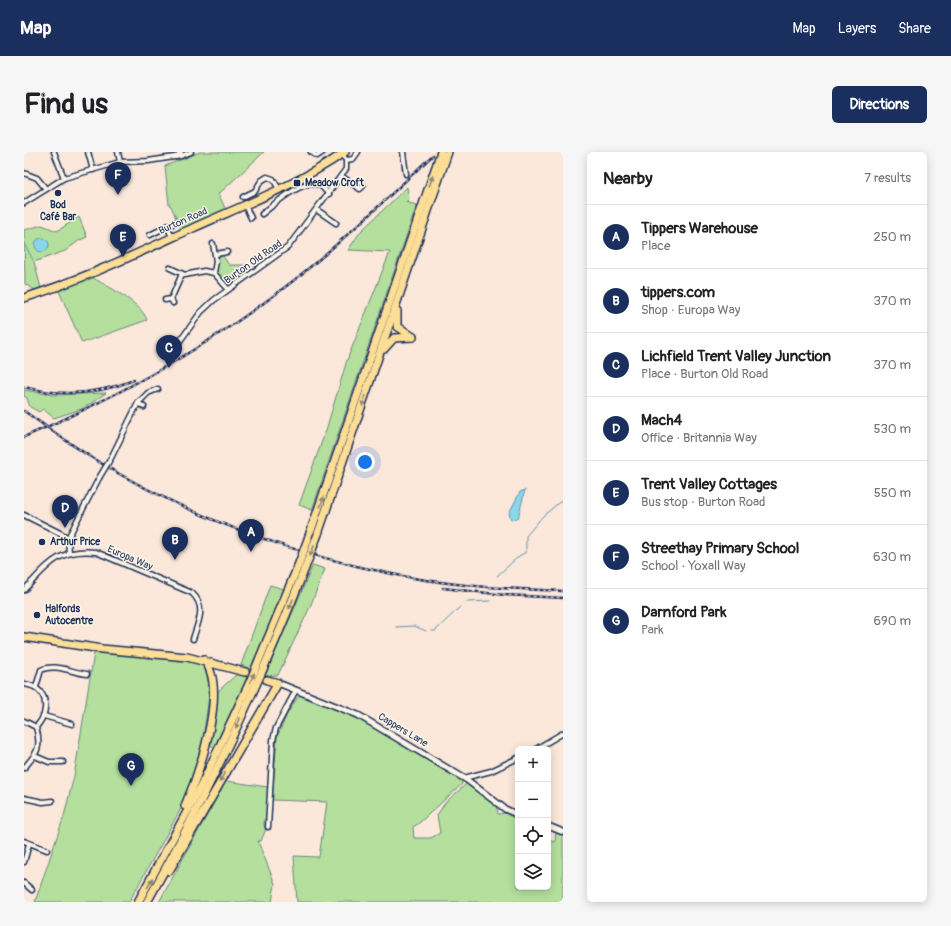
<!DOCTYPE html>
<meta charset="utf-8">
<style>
body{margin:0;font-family:Pangolin,sans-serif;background:#f6f6f6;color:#202124}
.controls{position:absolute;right:12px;bottom:12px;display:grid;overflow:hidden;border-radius:6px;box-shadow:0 2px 10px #0003}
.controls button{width:36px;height:36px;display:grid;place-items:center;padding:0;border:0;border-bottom:1px solid #e0e0e0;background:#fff;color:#202124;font:20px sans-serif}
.you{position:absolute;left:341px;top:310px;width:14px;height:14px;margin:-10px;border:3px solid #fff;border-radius:50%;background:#1a73e8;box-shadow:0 0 0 6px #1a73e833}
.badge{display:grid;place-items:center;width:26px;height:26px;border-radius:50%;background:#1b2f5e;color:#fff;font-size:13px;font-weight:700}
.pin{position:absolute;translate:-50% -33px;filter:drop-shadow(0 1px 2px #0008)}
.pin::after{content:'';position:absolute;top:21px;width:14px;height:12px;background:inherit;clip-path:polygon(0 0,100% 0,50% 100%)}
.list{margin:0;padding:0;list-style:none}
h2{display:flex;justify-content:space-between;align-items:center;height:52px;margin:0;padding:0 16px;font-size:17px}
h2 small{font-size:13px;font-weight:400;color:#757577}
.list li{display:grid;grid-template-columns:26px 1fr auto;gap:12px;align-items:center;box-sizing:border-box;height:64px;padding:0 16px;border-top:1px solid #e0e0e0}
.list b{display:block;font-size:15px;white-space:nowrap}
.list p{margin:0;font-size:13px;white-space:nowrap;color:#757577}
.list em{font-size:13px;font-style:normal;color:#757577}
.icon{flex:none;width:22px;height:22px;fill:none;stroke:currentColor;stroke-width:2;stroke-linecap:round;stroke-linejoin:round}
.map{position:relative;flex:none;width:539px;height:750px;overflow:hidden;border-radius:6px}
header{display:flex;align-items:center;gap:24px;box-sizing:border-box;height:56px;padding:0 20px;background:#1b2f5e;color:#fff}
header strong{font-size:19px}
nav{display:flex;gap:22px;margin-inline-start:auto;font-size:14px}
.intro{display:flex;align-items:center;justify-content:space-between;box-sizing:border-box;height:96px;padding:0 24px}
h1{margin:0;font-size:28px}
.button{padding:10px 18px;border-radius:6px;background:#1b2f5e;color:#fff;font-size:14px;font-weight:700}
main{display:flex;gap:24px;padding:0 24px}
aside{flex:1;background:#fff;border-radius:6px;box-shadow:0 2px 10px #0003}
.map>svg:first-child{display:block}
.green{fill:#b4df9c;stroke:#68877d}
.water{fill:#8ad7ea;stroke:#5e94b2}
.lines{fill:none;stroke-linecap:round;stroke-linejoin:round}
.stream{stroke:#5e94b2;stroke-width:1}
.minor-casing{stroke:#1b2f5e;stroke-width:7}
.tertiary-casing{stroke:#1b2f5e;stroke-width:8}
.trunk-casing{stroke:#1b2f5e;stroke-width:10}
.minor{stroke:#fcf5e5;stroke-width:4}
.tertiary{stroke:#fcf5e5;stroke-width:5}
.trunk{stroke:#fdde96;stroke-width:7}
.rail-casing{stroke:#1b2f5e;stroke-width:2.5}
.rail{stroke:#fcf5e5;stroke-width:1;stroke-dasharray:3;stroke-linecap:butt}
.minor-bridge-casing{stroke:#1b2f5e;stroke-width:7;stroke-linecap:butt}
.trunk-bridge-casing{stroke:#1b2f5e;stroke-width:10;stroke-linecap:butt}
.minor-bridge{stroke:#fcf5e5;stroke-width:4}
.trunk-bridge{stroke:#fdde96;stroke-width:7}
.oneway{fill:#8c867a}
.poi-dot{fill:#1b2f5e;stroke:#fcf5e5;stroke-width:1.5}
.labels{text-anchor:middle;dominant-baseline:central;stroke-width:3;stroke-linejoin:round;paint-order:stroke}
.poi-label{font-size:10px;font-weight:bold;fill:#1b2f5e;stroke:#fcf5e5;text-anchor:start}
.street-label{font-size:10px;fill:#1b2f5e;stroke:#fcf5e5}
</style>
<header>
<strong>Map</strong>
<nav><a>Map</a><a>Layers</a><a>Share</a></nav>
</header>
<div class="intro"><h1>Find us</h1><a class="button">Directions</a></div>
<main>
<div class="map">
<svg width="539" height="750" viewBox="0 0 539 750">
<rect width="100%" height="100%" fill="#fbe8da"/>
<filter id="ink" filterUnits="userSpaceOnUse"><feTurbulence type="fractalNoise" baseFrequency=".025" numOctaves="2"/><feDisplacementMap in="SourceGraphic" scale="8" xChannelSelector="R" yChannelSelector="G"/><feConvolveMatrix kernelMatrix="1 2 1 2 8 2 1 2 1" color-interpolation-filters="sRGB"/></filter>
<g filter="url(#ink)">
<g class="green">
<path d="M176 0H240L198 39 194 41 202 58 157 78 147 54 145 53 141 14Z"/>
<path d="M383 35 385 47 382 50 393 53 288 358 275 353 302 278 323 208 366 100 324 98 337 79Z"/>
<path d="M55 65 63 85 56 88 41 99 10 110 17 136 11 138 1 132 0 78 18 73 33 79Z"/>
<path d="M199 104 205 113H224L227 118 205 133 193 120 194 105Z"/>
<path d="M66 124C82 134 117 150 123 168L58 191 34 137Z"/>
<path d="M0 238 29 243 82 241 60 256 30 266 19 257 15 260 6 255 3 246 0 244Z"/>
<path d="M289 413 301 417 286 455 254 523 241 524Z"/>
<path d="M246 433 260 437 227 517 217 513Z"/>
<path d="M70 501 147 506 179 512 183 516 186 537 177 601 164 644 105 750H11L40 664 50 624Z"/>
<path d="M213 522 224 525 194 591 190 596 187 593 192 541Z"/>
<path d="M276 542C299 552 324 561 346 573 377 591 406 612 438 628V632L394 672 389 675 390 686H407L416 681 413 663 421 651 443 631 472 653 474 662 481 661 494 667V735H524V688L531 690 532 680 539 682V750H273L270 704 295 705 303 650 248 648 253 585 264 560Z"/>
<path d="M202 629 244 635 242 667H240V674L242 677 237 689H234L251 732 248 750H135Z"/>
</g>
<g class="water">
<circle cx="18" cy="93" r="7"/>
<path d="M501 338 494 366 487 368 485 361 496 340Z"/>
</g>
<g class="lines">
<g class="stream">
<path d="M1 93 9 108"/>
<path d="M473 424 495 404 502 400V384L518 365 539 347"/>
<path d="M442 450 467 449"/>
<path d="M372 475 390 474 402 479"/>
<path d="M408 479H411L436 455"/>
</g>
<g class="minor-casing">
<g id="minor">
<path d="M30 0 40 26"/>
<path d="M64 0 69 18"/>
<path d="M94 0 96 10"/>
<path d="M287 0 293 4 299 0"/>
<path d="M379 0 382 22"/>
<path d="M152 5 157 0"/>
<path d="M322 8 329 7 334 0"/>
<path d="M0 21 13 26 22 37"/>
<path d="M317 24 336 37 339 34"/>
<path d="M219 45 231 39 237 29 243 25 249 27 255 37"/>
<path d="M0 51 40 26 96 10 124 9 157 4 167 0"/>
<path d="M221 53 227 66"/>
<path d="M293 58 312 71"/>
<path d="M238 62C252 51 278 27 296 33L305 42"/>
<path d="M143 74 148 85"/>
<path d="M126 83 152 70"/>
<path d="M189 92 192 109 190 121"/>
<path d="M192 102 203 100"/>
<path d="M146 116 161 123 180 119 190 121 204 137"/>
<path d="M147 147 158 122"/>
<path d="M141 148 147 147 149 151"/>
<path d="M145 204 177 160 190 148 264 95 322 17V8L317 0"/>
<path d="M114 251 120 255"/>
<path d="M87 306 114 251 124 241 134 237"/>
<path d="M0 363 38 382 44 386"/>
<path d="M45 401 44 386 75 326"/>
<path d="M0 438C24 413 34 396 72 400L168 441C183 455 174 470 169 487"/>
<path d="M0 532C24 535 27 559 12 575"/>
<path d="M12 535 17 518C30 511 47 520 63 522"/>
<path d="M20 564 48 572"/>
<path d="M0 569 12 575C18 596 13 601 0 616"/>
<path d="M512 597 539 581"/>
<path d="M11 604 25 610H39"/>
<path d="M440 626 467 619 494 606"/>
<path d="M0 646 19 650 28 649"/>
<path d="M244 675 249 588 252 576 272 538"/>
<path d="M0 689 23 698"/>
<path d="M0 710 5 692"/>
<path d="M0 731 8 738"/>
</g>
</g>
<g class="tertiary-casing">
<g id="tertiary">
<path d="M254 531 334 563 443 628 481 657 494 663"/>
<path d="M524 674 539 680"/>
</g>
</g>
<g class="trunk-casing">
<g id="trunk">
<path d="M0 146C58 128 114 101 169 76 220 53 275 32 321 0"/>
<path d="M373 159V174L389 185"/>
<path d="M360 197 370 186 389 185"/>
<path d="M294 382 424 0"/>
<path d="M284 387 417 0"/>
<path d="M0 485 78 497 163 505 221 520"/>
<path d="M161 654C174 624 205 536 180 508"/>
<path d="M145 719 254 531 243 528"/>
<path d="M114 750 176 636 225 532 274 414"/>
<path d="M123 750C183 643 236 531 281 416"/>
</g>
</g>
<use href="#minor" class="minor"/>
<use href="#tertiary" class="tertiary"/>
<use href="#trunk" class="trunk"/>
<g class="rail-casing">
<g id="rail">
<path d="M0 235C37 245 75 242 110 228"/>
<path d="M0 259C23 275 46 292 70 307 163 364 267 402 373 423 428 434 484 437 539 439"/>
<path d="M0 285C96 244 187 193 269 129 319 89 363 46 409 3"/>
<path d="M419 436 481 443 539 446"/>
</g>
</g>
<use href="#rail" class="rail"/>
<g class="minor-bridge-casing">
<path id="minor-bridge" d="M75 326 87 306"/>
</g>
<g class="trunk-bridge-casing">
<g id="trunk-bridge">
<path d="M274 414 284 387"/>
<path d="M281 416 294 382"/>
</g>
</g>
<use href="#minor-bridge" class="minor-bridge"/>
<use href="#trunk-bridge" class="trunk-bridge"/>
</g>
<defs><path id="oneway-solid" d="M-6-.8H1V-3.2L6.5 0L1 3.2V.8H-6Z"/></defs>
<g class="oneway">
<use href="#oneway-solid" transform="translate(407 29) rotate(-72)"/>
<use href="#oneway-solid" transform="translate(340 249) rotate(108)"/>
<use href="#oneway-solid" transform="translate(298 350) rotate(-70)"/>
<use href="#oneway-solid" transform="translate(288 399) rotate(111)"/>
<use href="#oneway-solid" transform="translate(267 452) rotate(112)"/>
<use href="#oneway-solid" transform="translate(228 526) rotate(-66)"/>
<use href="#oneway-solid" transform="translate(214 571) rotate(115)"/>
<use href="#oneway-solid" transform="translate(198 625) rotate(120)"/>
<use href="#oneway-solid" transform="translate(126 731) rotate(-60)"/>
</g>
</g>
<g class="poi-dot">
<rect x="269" y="27" width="8" height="8" rx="2"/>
<circle cx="34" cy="41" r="4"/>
<circle cx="18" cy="390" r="4"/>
<circle cx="13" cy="463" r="4"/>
</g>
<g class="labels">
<g class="poi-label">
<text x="281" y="31">Meadow Croft</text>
<text x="34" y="53" text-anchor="middle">Bod<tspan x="34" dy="12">Café Bar</tspan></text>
<text x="26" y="390">Arthur Price</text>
<text x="21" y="457">Halfords<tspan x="21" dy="12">Autocentre</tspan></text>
</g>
<g class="street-label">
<text transform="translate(159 69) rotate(-24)">Burton Road</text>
<text transform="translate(229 110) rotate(-35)">Burton Old Road</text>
<text transform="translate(106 406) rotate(23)">Europa Way</text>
<text transform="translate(379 578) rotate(31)">Cappers Lane</text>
</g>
</g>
</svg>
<div class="controls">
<button>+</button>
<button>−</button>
<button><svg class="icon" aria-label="locate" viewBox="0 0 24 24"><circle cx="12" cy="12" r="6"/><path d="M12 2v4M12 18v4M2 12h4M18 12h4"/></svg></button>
<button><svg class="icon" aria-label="layers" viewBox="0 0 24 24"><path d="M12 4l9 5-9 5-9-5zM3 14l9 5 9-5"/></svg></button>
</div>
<div class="you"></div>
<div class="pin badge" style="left:227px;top:400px">A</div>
<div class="pin badge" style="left:151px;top:408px">B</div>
<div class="pin badge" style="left:145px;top:216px">C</div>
<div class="pin badge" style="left:41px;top:376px">D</div>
<div class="pin badge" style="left:99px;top:105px">E</div>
<div class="pin badge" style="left:94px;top:43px">F</div>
<div class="pin badge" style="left:107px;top:634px">G</div>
</div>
<aside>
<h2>Nearby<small>7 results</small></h2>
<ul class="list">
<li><span class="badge">A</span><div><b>Tippers Warehouse</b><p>Place</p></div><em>250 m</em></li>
<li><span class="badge">B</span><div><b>tippers.com</b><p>Shop · Europa Way</p></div><em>370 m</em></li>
<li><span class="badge">C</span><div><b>Lichfield Trent Valley Junction</b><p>Place · Burton Old Road</p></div><em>370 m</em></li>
<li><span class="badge">D</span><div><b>Mach4</b><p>Office · Britannia Way</p></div><em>530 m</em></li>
<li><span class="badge">E</span><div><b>Trent Valley Cottages</b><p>Bus stop · Burton Road</p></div><em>550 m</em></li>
<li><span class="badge">F</span><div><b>Streethay Primary School</b><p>School · Yoxall Way</p></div><em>630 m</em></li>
<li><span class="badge">G</span><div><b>Darnford Park</b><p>Park</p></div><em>690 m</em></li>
</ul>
</aside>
</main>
